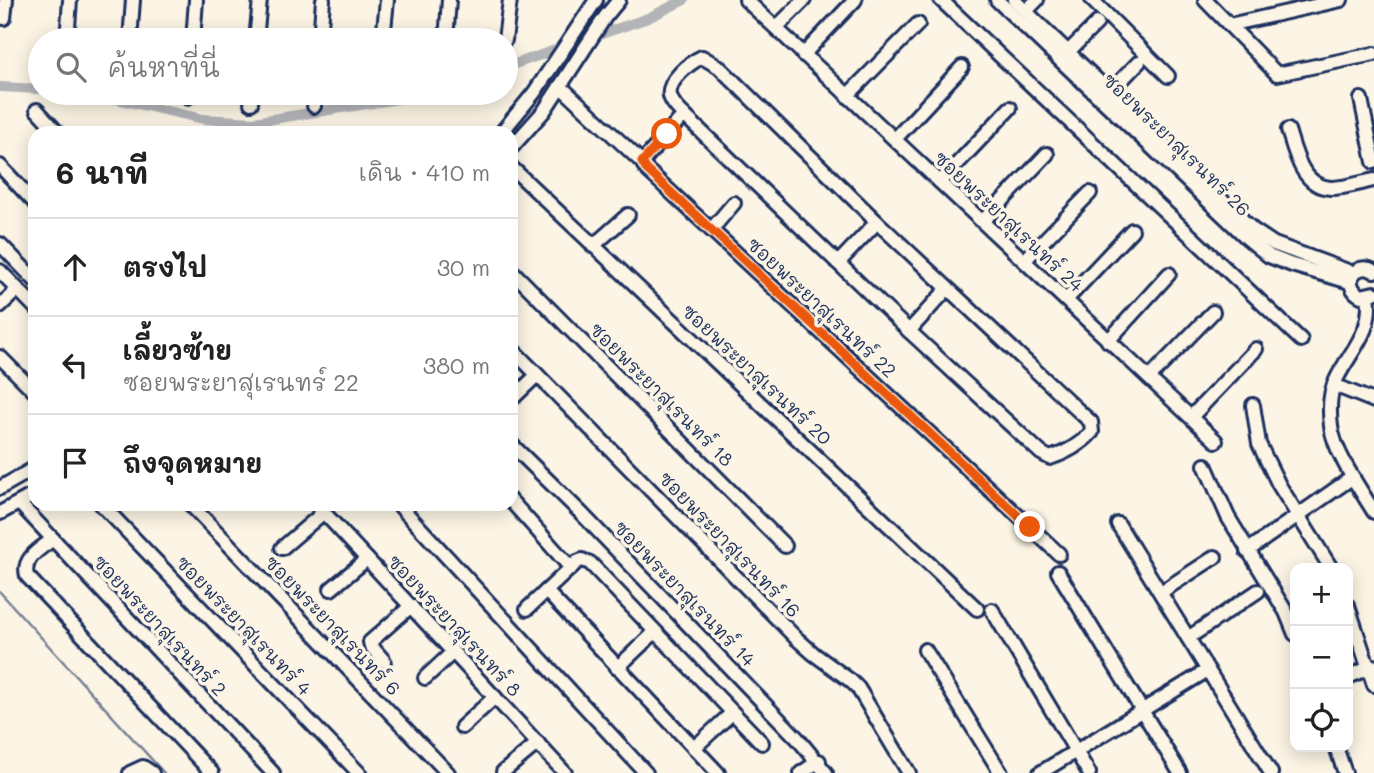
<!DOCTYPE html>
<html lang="th">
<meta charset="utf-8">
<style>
body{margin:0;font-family:Mali,"Playpen Sans Thai",sans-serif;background:#f2f2f2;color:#222}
.controls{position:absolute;right:21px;bottom:21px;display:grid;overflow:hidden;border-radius:14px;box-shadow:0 4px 18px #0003}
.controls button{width:63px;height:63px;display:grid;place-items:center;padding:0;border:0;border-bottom:2px solid #e0e0e0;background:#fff;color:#222;font:35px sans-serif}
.stop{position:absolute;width:21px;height:21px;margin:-16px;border:5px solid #ea580c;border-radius:50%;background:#fff}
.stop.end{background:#ea580c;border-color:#fff;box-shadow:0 2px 7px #0008}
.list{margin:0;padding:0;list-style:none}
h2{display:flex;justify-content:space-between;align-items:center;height:91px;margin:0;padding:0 28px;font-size:30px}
h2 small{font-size:23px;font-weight:400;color:#767676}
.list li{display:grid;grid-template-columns:46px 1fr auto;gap:21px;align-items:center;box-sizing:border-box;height:98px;padding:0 28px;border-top:2px solid #e0e0e0}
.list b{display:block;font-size:26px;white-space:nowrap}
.list p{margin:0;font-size:23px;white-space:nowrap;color:#767676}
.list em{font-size:23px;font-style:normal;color:#767676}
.icon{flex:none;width:38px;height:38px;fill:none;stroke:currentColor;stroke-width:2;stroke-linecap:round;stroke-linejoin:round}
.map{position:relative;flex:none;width:1374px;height:773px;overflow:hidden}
.search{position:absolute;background:#fff;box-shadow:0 4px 18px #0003;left:28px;top:28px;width:490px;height:77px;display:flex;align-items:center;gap:18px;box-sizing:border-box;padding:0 24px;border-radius:38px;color:#767676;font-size:26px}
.panel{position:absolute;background:#fff;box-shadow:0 4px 18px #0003;left:28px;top:126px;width:490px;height:385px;border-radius:21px}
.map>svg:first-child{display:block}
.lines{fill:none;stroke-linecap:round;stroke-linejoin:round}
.stream{stroke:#767f94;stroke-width:2.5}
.canal{stroke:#b2b4b8;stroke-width:10}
.minor-casing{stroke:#1b2f5e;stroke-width:18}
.minor{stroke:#fcf5e5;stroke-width:12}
.route{stroke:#ea580c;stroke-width:9}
.labels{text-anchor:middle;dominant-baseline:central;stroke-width:7;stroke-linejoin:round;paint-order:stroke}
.street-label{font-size:19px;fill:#1b2f5e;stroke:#fcf5e5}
</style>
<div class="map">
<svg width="1374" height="773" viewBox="0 0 1374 773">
<rect width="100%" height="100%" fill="#fcf5e5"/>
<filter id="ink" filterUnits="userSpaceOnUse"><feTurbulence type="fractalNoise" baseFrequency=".0143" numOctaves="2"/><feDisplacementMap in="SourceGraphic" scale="14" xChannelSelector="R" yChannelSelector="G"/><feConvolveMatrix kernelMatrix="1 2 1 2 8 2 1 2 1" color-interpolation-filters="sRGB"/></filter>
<g filter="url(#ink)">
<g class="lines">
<path class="stream" d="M0 592 164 773"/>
<g class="canal">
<path d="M506 67 648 18 684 0"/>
<path d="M0 87 40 89"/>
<path d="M67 93 111 98 203 119 254 122 404 98 423 93"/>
</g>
<g class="minor-casing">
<g id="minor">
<path d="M746 0 1216 441"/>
<path d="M941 0 1301 340"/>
<path d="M997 0 1246 237 1269 256 1292 265 1350 282"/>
<path d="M1014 0 1253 230 1274 244 1353 273"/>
<path d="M1092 0 1168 76"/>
<path d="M1205 0 1277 74 1374 54"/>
<path d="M1026 11 1037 0"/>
<path d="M4 18 6 0"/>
<path d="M1229 25 1341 0"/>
<path d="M776 28 804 0"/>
<path d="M67 40 70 0"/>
<path d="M130 40 133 0"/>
<path d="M193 40 196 0"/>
<path d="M256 40 260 0"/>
<path d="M320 40 323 0"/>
<path d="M383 40 387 0"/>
<path d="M446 40 449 0"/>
<path d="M505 40 510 0"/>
<path d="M1069 51 1097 23"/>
<path d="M803 55 855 0"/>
<path d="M702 57 719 67 877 222 1083 415 1091 422 1092 432C1081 444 1066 453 1050 458L1041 453 909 331 684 115C679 110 672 104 670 96 667 81 689 63 702 57Z"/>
<path d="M560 86 642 162 646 169 1059 554"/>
<path d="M1111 91 1139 62"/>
<path d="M847 96 918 24"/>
<path d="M188 97V93"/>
<path d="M1361 99 1374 162"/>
<path d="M251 103 252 93"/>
<path d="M314 106 316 93"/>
<path d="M37 110 58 133"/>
<path d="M1288 130C1295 152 1302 187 1331 188 1344 188 1360 183 1374 180"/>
<path d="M501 133 534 93 596 0"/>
<path d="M895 139 962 67"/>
<path d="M511 148 544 111 605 17 619 0"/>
<path d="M642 162 684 115"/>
<path d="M0 166 35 203"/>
<path d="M511 167 977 609"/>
<path d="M940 182 1010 108"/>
<path d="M983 221 1047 154"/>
<path d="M711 230 734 203"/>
<path d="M0 244 35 280"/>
<path d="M593 246 628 215"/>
<path d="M1025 260 1090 193"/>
<path d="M838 263 877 222"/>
<path d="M511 270 785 546"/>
<path d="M0 271 35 307"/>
<path d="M1374 293 1361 296C1341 286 1354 260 1374 271"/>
<path d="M1368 296C1374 330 1351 350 1337 378 1329 392 1329 410 1331 426 1334 452 1360 489 1374 512"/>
<path d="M1066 300 1132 230"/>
<path d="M0 306 17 290"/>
<path d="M909 331 947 289"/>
<path d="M1108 341 1169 274"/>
<path d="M511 348 796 638 814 654 851 681 858 688 909 773"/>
<path d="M0 357 35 392"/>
<path d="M1149 378 1213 312"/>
<path d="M1334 385 1374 401"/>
<path d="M511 400 537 375"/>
<path d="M1253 405 1259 444 1279 485 1331 568"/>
<path d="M1191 417 1256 349"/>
<path d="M511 444 581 513 798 739 826 773"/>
<path d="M1205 465 1228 517 1286 612 1295 634"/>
<path d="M0 488 35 468"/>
<path d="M511 501 571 568"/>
<path d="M19 503 273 773"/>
<path d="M101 504 359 773"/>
<path d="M190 504 448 773"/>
<path d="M316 504 565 773"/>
<path d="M398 504 646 773"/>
<path d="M0 513 35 494"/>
<path d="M1118 524 1271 773"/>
<path d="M53 539C40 549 22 558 27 576L212 773"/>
<path d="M282 548 324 512"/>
<path d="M1247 551 1353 477"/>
<path d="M1058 572 1180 773"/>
<path d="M331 589 367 559"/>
<path d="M546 591 718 773"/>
<path d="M1161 592 1215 557"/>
<path d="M1348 606 1374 685"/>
<path d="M527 609 577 562 582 560 590 563 762 743"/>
<path d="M992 610 1089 773"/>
<path d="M1188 638 1258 591"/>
<path d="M925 650 1001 773"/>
<path d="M384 661 371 646 370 642 411 606"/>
<path d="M617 668 654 633"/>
<path d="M1348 677 1373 666"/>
<path d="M425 678 453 652"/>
<path d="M462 727 495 697"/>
<path d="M1336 747 1345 773"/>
<path d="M694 748 732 713"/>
<path d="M503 772 538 743"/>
<path d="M130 773 143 767 152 773"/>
<path d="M801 773 819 761"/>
<path d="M1040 773 1208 670"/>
</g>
</g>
<use href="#minor" class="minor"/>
</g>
</g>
<g class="lines" filter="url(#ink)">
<path class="route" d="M667 134 642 162 646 169 1030 527"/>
</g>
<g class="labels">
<g class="street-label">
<text transform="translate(1177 144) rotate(44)">ซอยพระยาสุเรนทร์ 26</text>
<text transform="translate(1009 221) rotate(43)">ซอยพระยาสุเรนทร์ 24</text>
<text transform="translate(822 307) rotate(43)">ซอยพระยาสุเรนทร์ 22</text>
<text transform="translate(757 374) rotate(43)">ซอยพระยาสุเรนทร์ 20</text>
<text transform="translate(662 394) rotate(45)">ซอยพระยาสุเรนทร์ 18</text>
<text transform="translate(730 544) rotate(46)">ซอยพระยาสุเรนทร์ 16</text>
<text transform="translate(685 593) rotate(46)">ซอยพระยาสุเรนทร์ 14</text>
<text transform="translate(160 625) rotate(47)">ซอยพระยาสุเรนทร์ 2</text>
<text transform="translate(244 625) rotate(46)">ซอยพระยาสุเรนทร์ 4</text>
<text transform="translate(333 625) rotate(46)">ซอยพระยาสุเรนทร์ 6</text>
<text transform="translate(455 625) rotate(47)">ซอยพระยาสุเรนทร์ 8</text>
</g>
</g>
</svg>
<div class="controls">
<button>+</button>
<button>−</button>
<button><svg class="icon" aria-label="locate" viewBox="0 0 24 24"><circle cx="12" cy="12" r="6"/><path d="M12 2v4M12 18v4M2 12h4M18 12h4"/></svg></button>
</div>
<div class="stop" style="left:667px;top:134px"></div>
<div class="stop end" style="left:1030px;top:527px"></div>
<div class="search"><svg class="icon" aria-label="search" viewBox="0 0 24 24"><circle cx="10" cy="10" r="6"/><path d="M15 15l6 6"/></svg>ค้นหาที่นี่</div>
<section class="panel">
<h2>6 นาที<small>เดิน · 410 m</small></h2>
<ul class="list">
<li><svg class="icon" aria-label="ahead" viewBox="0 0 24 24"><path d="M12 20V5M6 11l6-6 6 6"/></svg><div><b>ตรงไป</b></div><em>30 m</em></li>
<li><svg class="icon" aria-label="left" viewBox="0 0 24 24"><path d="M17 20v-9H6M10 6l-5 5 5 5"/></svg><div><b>เลี้ยวซ้าย</b><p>ซอยพระยาสุเรนทร์ 22</p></div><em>380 m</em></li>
<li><svg class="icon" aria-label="arrive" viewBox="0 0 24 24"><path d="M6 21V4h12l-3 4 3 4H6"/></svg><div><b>ถึงจุดหมาย</b></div></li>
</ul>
</section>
</div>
